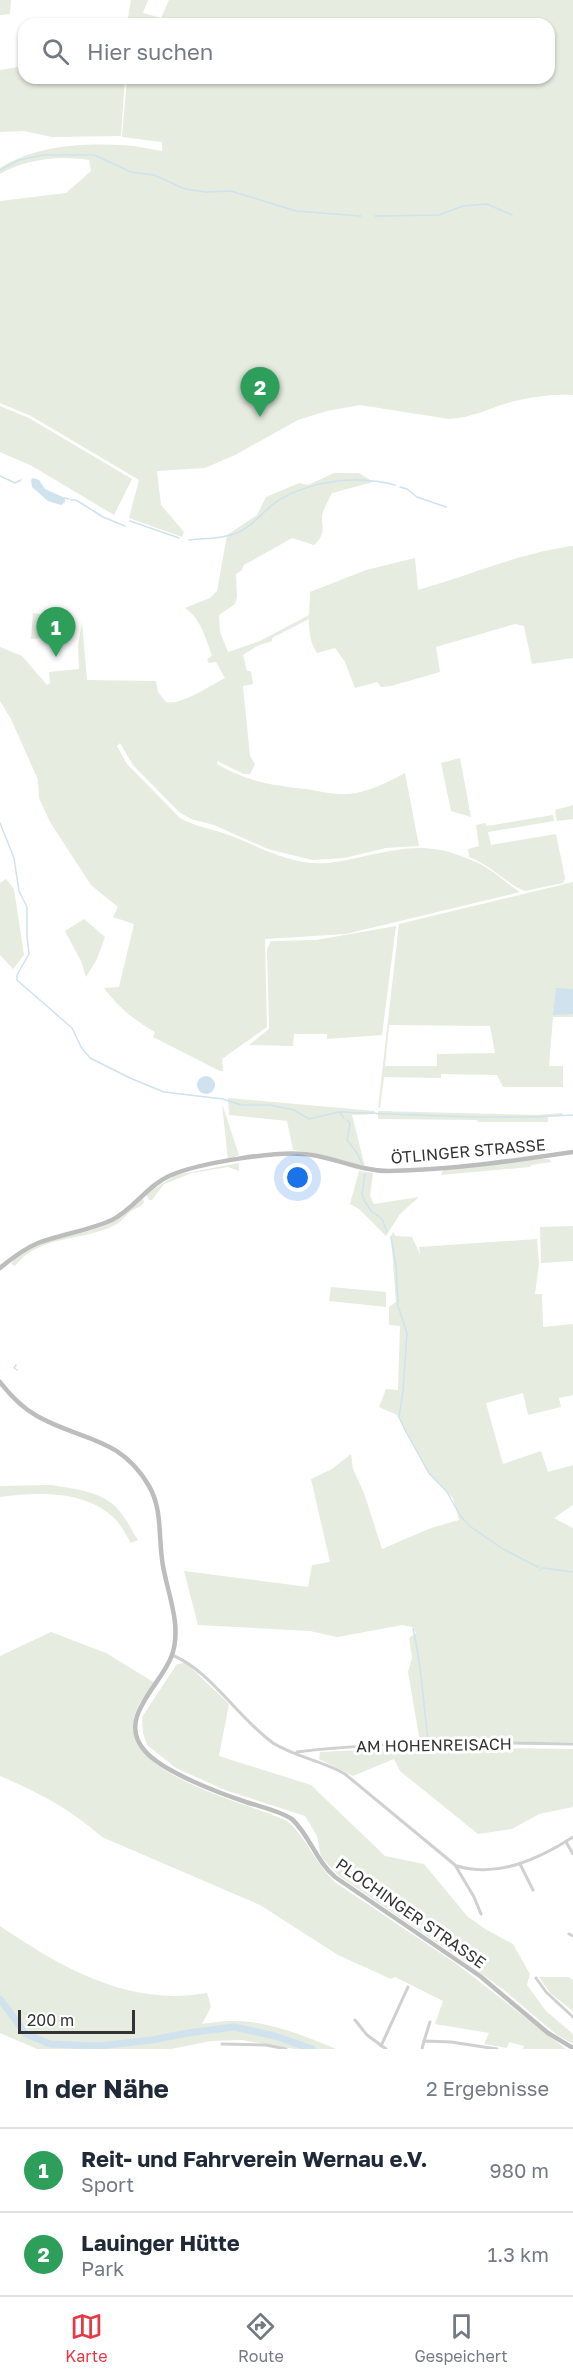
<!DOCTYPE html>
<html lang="de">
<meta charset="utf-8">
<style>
body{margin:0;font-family:"Golos Text",sans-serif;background:#f2f2f3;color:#1f2937}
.scale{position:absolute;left:18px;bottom:15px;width:117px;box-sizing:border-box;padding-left:6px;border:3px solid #333;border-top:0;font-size:16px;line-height:21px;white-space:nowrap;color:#333;-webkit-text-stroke:4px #fff;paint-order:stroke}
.you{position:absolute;left:298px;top:1178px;width:21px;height:21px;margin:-15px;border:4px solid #fff;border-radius:50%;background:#1a73e8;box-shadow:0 0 0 9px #1a73e833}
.badge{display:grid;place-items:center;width:39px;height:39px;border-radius:50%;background:#e63946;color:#fff;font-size:20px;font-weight:700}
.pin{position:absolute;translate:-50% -50px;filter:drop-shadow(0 2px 3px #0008)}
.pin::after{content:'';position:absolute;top:32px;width:21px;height:18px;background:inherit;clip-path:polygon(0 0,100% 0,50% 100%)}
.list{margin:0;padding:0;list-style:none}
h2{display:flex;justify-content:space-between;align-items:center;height:78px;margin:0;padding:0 24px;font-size:26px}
h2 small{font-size:20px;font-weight:400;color:#747a83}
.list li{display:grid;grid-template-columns:39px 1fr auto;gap:18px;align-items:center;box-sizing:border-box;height:84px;padding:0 24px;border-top:2px solid #e0e1e3}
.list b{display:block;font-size:22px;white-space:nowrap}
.list p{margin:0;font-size:20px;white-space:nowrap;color:#747a83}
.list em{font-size:20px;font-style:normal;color:#747a83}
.icon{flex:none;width:33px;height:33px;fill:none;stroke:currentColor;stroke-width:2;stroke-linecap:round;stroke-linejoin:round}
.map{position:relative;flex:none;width:573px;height:2049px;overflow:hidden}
.search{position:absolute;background:#fff;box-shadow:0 2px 4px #0004;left:18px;right:18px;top:18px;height:66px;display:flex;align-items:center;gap:15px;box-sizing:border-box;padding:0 21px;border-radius:18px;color:#747a83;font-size:22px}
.sheet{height:246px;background:#fff}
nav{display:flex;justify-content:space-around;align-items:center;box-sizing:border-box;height:84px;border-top:2px solid #e0e1e3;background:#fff;font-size:16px;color:#747a83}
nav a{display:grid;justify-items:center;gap:3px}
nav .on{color:#e63946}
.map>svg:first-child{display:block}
.green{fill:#e6ecdf;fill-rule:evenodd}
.water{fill:#cfe2ee}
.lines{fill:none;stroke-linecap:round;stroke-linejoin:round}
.stream{stroke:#cfe2ee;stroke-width:1.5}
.river{stroke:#cfe2ee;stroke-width:7}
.street{stroke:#d0d0d0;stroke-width:3}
.secondary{stroke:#bdbdbd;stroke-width:4.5}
.labels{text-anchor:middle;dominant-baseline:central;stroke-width:6;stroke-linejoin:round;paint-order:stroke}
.street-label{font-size:16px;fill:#333;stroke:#fff}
</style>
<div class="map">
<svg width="573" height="2049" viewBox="0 0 573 2049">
<rect width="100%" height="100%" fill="#fff"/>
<g class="green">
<path d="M0 0H11L10 14 0 15Z"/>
<path d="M131 0H148L143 13 161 18 169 0H573V395C551 394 529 397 508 403 487 409 471 418 449 419L360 405 327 411 298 420 235 455 205 468 157 471 161 505 184 532 182 537 129 518 139 480 31 416 0 403V201L66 193 91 171 89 160C60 155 25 159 0 174V168C34 146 81 143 121 145 134 145 148 149 162 151V142L122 137 127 78H549V24H127Z"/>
<path d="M24 66V78H125L121 136 52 137 24 131 0 132V70Z"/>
<path d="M0 406 29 418 132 479 114 515 32 466 0 452Z"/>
<path d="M334 473H359L373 482 332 493C329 499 325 506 323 512 319 524 329 531 314 545L292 538 244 565 242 570 236 574 237 597 235 604 219 615 220 632 228 652 260 641 309 615V619L272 638V641L257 646 243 655 247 671H251L253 684 243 686 250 756 255 764 250 774H244L217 761V764C248 782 271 785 306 789 319 791 334 795 348 794 367 793 388 782 405 773L419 846 386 848 344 858 312 860 268 849 214 825 191 819 179 812 133 765 120 743 117 746 127 764 180 818C194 826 208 828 223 833 258 845 289 866 327 863 370 859 404 840 449 852 461 856 477 861 487 868 499 875 508 885 520 892L346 934 265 939 267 1027 222 1059 223 1071H220L153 1037 155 1032C134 1020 118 1007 104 988L119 987 134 924 113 917 118 907 91 885 50 822 39 798 38 780 11 719 0 701V647L22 656 47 685 50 683 49 672 79 669 78 645 82 623 87 680 156 681 158 692 166 702C181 706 211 685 225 678L216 662 209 663 207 659 212 656C206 639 201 619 185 608L210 598 217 591 227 535 257 515 266 497 299 483 308 485Z"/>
<path d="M573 546V658L532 664 524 626 515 624 436 647 440 672 391 686 381 687 377 682 355 688 345 662 335 648 317 653C305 636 310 611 310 592L366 570 415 558 418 590C470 576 518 553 573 546Z"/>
<path d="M33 613 61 617 63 636 31 639Z"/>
<path d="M460 758 471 817 451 811 441 763Z"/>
<path d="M573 805V819L557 821 555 810Z"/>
<path d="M553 815 554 821 488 832 491 845 556 834 565 878 563 883 525 891C504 882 492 866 469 857L468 849 479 846 476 825 485 823 487 826Z"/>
<path d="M6 879 14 889 24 955 13 969 0 955V883Z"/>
<path d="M573 882V1017H553L549 1066H563V1087H503L497 1075 441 1074V1078L384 1077 380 1108H378L399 924ZM389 1025 490 1026 495 1053 437 1054V1066H385Z"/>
<path d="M84 919 105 937 97 959 86 977 81 961 65 931Z"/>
<path d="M396 926 382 1035 327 1039V1034H294L293 1046 249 1045 269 1029 267 949 271 941 316 940Z"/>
<path d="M228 1098 375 1111V1114L352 1115 365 1167 320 1154 293 1150 287 1121 229 1115Z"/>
<path d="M222 1104 239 1155 228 1160Z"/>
<path d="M378 1111 537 1115 562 1113 563 1115 548 1116V1122H478L477 1120 378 1119Z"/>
<path d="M539 1159H549L552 1162 531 1165 530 1167 441 1175 443 1170Z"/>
<path d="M239 1163V1171L228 1167 192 1173 164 1184 152 1200H149L146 1194 176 1175Z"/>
<path d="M359 1171 373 1173 370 1196 374 1204 419 1197 400 1214 386 1236 359 1209 350 1204Z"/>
<path d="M143 1198 144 1202C141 1207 138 1207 133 1210 126 1214 122 1222 115 1225 82 1242 40 1234 15 1266L11 1264C23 1240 77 1237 101 1227 117 1221 130 1210 143 1198Z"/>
<path d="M573 1226V1261L541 1263 540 1227Z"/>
<path d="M393 1232 396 1236 412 1237 420 1254 419 1247 537 1239 539 1264 535 1294H542L543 1327 573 1324V1395L559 1398 561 1407 528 1415 523 1393 486 1403 503 1464 541 1451 548 1472 573 1465V1505L554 1518 573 1528V1742H420L408 1672 412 1658 409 1638 416 1633 412 1627 403 1625 337 1637 310 1631 198 1625 184 1571 308 1587 312 1565 330 1562 311 1479 332 1469 351 1454 353 1469 364 1493 382 1549 431 1528 459 1520 453 1498 428 1473 397 1415 379 1407 386 1389 398 1390 400 1326 389 1325V1307L396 1302 391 1236Z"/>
<path d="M331 1287 386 1292V1307L329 1301Z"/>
<path d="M51 1485C74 1489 105 1491 120 1512 127 1520 132 1531 138 1540L131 1543C126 1535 122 1526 115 1519 86 1490 39 1492 0 1497V1486Z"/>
<path d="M51 1632 106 1653 155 1683C146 1694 136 1705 134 1719 124 1777 248 1802 287 1821 307 1838 316 1865 336 1883L458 1965 566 2049H523L524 2046 509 2042 507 2048 484 2044 489 2033 435 2024 443 2001 395 1977 391 1979 338 1955 260 1905 102 1837C72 1810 36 1791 0 1776V1656Z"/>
<path d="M186 1663 229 1704 219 1756 311 1785 385 1856 424 1864 467 1916 485 1929 513 1944 530 1974 527 1985 546 2011 573 2034V2044L557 2035 504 1990 462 1960 339 1876 321 1857 317 1836 305 1816 225 1790 176 1768 147 1745 143 1733 142 1717 177 1664Z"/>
<path d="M421 1747 573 1749V1807L539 1814 512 1829 478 1834 400 1771 394 1759 353 1776 319 1759 320 1752Z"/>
<path d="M0 1926C62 1968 129 2007 207 1993L211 2007 202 2024C211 2023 221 2021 231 2021 267 2020 303 2035 336 2049H294L242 2040 211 2041 171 2049H37L0 2033Z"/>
<path d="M539 1977H568L573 1980V2011L550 1993Z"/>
</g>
<g class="water">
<path d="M33 478 39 480 45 489 65 498V502L61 505 48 501 32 487 31 480Z"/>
<path d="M556 988 573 989V1014L553 1015Z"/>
<circle cx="206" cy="1085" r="9"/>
</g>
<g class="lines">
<g class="stream">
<path d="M0 170 19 160 43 155H94L131 172 154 175 185 189 206 192 231 191 296 211 361 216"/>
<path d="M375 216 439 215 463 206 487 204 512 215"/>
<path d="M0 476 15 483 21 480"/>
<path d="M400 487 407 489 417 497 446 507"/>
<path d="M65 498 69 499"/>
<path d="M71 500H76L103 517 125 526"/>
<path d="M130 521 179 538"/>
<path d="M189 540C206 538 224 539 239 532 255 525 264 509 279 500 313 480 357 475 395 485"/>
<path d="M0 823 14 858 19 891 27 907V936L29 954 17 975V980L72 1028 81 1047 90 1058 130 1078 164 1092 223 1099 241 1105H270L294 1110 309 1119 339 1112 344 1118"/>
<path d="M340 1112C418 1115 496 1120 573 1115"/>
<path d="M347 1120 350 1123 347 1140 357 1153 362 1164"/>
<path d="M365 1174 362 1194 364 1200 371 1211 382 1219 387 1232"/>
<path d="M391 1237 396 1266 398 1306 407 1333 403 1391 399 1417 405 1430 429 1473 447 1492 461 1517 471 1527 503 1549 538 1567"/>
<path d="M16 1365 14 1368 17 1370"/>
<path d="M543 1568 573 1572"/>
<path d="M540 1570 541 1569"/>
<path d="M413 1629C422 1665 423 1703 428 1740"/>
</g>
<path class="river" d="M0 1999 26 2034 50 2044 99 2046 152 2040 188 2033 234 2027 275 2036 312 2049"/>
<g class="street">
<path d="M172 1655C211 1671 238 1718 273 1743 295 1757 323 1761 345 1774L455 1865 474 1897 481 1914"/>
<path d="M297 1752C388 1741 481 1742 573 1744"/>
<path d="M566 1842 573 1854"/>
<path d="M520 1864 533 1890"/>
<path d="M457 1866C498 1878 539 1859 573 1837"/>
<path d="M569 1934 573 1936"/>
<path d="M536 1978 546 1992 573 2017"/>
<path d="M355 2020 367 2035 386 2049"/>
<path d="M424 2041 430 2022"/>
<path d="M222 2044 266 2045 286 2049"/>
<path d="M381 2046 408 1987"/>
<path d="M422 2049 424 2041 451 2042 497 2049"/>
</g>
<g class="secondary">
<path d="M0 1268C12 1258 24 1249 38 1243 62 1234 88 1231 112 1220 134 1209 147 1186 169 1176 198 1163 282 1149 312 1155 338 1159 361 1171 388 1171 450 1170 512 1161 573 1152"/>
<path d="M0 1382C10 1395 23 1408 37 1416 81 1441 120 1436 149 1486 163 1510 158 1539 163 1566 168 1595 182 1625 172 1655 162 1685 115 1718 145 1751 163 1772 219 1793 246 1802 261 1807 278 1810 292 1819 310 1836 316 1861 335 1877L480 1976 548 2033 573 2048"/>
</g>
</g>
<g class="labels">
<g class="street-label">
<text transform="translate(468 1151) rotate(-5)">ÖTLINGER STRASSE</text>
<text transform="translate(434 1745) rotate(-1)">AM HOHENREISACH</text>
<text transform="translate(411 1913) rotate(35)">PLOCHINGER STRASSE</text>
</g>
</g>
</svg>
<div class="scale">200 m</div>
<div class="you"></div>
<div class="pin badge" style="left:56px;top:657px;background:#2e9e5b">1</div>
<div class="pin badge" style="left:260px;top:417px;background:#2e9e5b">2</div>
<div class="search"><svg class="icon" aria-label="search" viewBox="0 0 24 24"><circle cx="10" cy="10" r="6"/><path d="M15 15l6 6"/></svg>Hier suchen</div>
</div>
<section class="sheet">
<h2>In der Nähe<small>2 Ergebnisse</small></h2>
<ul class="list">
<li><span class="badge" style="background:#2e9e5b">1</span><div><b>Reit- und Fahrverein Wernau e.V.</b><p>Sport</p></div><em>980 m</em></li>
<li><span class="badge" style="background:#2e9e5b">2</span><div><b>Lauinger Hütte</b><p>Park</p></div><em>1.3 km</em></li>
</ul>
</section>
<nav>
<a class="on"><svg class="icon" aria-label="map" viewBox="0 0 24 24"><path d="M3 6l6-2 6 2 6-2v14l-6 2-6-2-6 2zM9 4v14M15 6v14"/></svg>Karte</a>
<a><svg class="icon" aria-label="directions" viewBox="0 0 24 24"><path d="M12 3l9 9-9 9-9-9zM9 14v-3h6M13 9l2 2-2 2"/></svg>Route</a>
<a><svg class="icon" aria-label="saved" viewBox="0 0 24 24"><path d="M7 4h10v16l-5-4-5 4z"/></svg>Gespeichert</a>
</nav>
